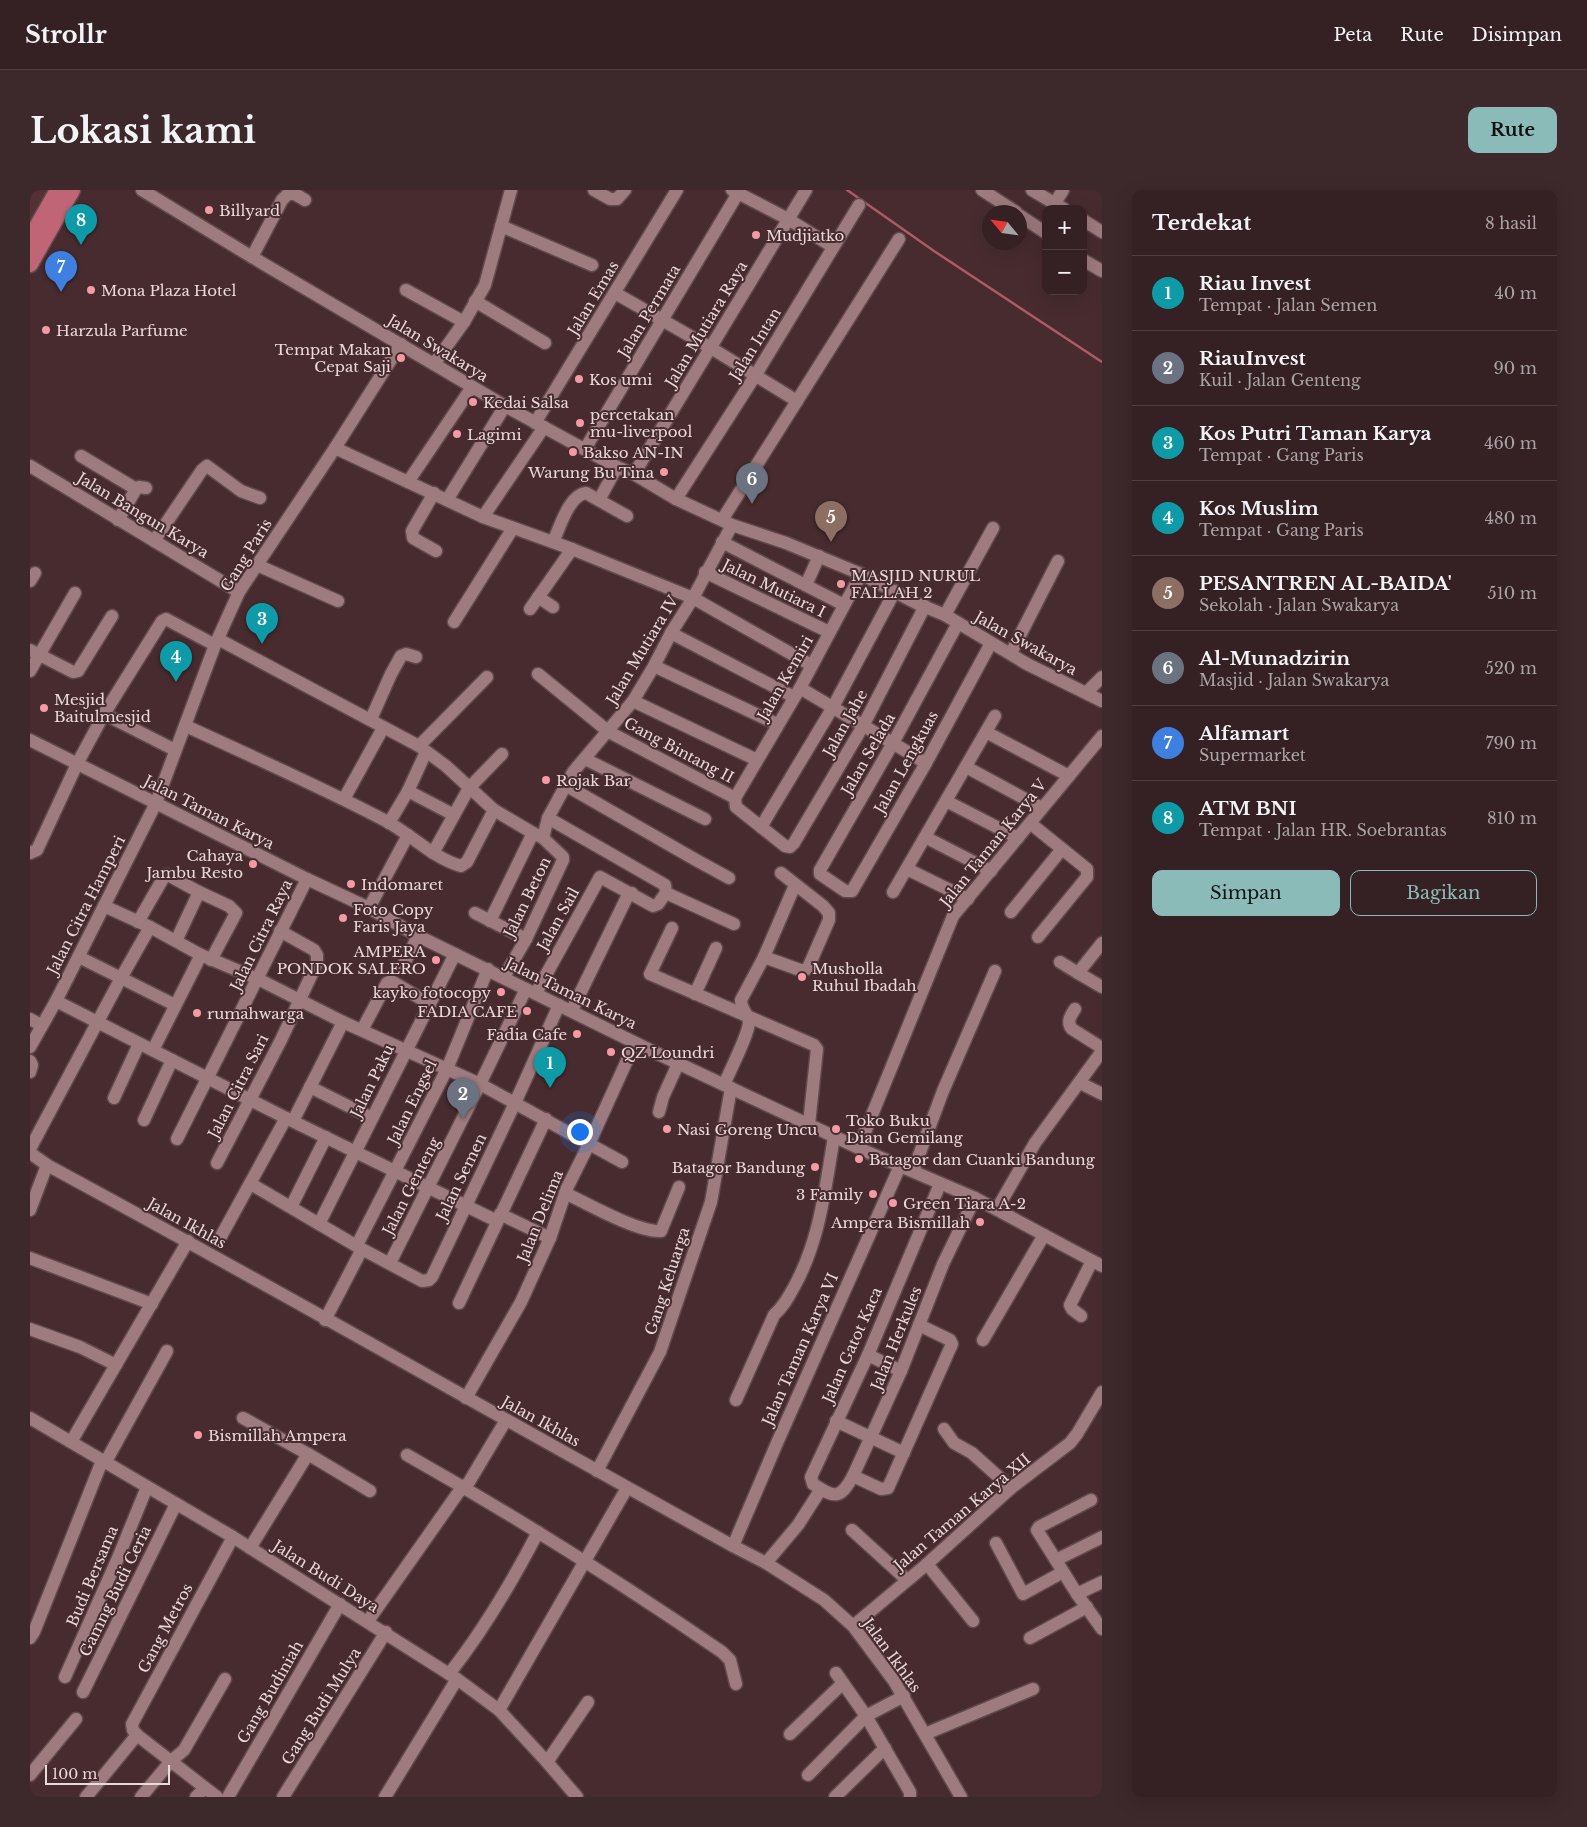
<!DOCTYPE html>
<html lang="id">
<meta charset="utf-8">
<style>
body{margin:0;font-family:"Libre Baskerville",serif;background:#3d282b;color:#f1f3f6}
.controls{position:absolute;right:15px;top:15px;display:grid;overflow:hidden;border-radius:10px;box-shadow:0 5px 20px #0002}
.controls button{width:45px;height:45px;display:grid;place-items:center;padding:0;border:0;border-bottom:1px solid #4f3e41;background:#352023;color:#f1f3f6;font:25px sans-serif}
.compass{position:absolute;left:952px;top:15px;width:45px;height:45px;border-radius:50%;background:#352023;box-shadow:0 5px 20px #0002;rotate:299deg}
.scale{position:absolute;left:15px;bottom:12px;width:125px;box-sizing:border-box;padding-left:5px;border:2px solid #ebd8d9;border-top:0;font-size:14px;line-height:18px;white-space:nowrap;color:#ebd8d9;-webkit-text-stroke:4px #472b2f;paint-order:stroke}
.you{position:absolute;left:549px;top:941px;width:18px;height:18px;margin:-12px;border:4px solid #fff;border-radius:50%;background:#1a73e8;box-shadow:0 0 0 8px #1a73e833}
.badge{display:grid;place-items:center;width:32px;height:32px;border-radius:50%;background:#8bbbb9;color:#fff;font-size:16px;font-weight:700}
.pin{position:absolute;translate:-50% -41px;filter:drop-shadow(0 1px 2px #0008)}
.pin::after{content:'';position:absolute;top:26px;width:18px;height:15px;background:inherit;clip-path:polygon(0 0,100% 0,50% 100%)}
.list{margin:0;padding:0;list-style:none}
h2{display:flex;justify-content:space-between;align-items:center;height:65px;margin:0;padding:0 20px;font-size:21px}
h2 small{font-size:16px;font-weight:400;color:#aaa3a6}
.list li{display:grid;grid-template-columns:32px 1fr auto;gap:15px;align-items:center;box-sizing:border-box;height:75px;padding:0 20px;border-top:1px solid #4f3e41}
.list b{display:block;font-size:19px;white-space:nowrap}
.list p{margin:0;font-size:16px;white-space:nowrap;color:#aaa3a6}
.list em{font-size:16px;font-style:normal;color:#aaa3a6}
.actions{display:flex;gap:10px;padding:15px 20px}
.actions a{flex:1;padding:11px 0;border:1px solid #8bbbb9;border-radius:10px;text-align:center;font-size:18px;color:#8bbbb9}
.actions .main{background:#8bbbb9;color:#111}
.map{position:relative;flex:none;width:1072px;height:1607px;overflow:hidden;border-radius:10px}
header{display:flex;align-items:center;gap:30px;box-sizing:border-box;height:70px;padding:0 25px;background:#352023;border-bottom:1px solid #4f3e41}
header strong{font-size:24px}
nav{display:flex;gap:28px;margin-inline-start:auto;font-size:18px}
.intro{display:flex;align-items:center;justify-content:space-between;box-sizing:border-box;height:120px;padding:0 30px}
h1{margin:0;font-size:35px}
.button{padding:12px 22px;border-radius:10px;background:#8bbbb9;color:#111;font-size:18px;font-weight:700}
main{display:flex;gap:30px;padding:0 30px}
aside{flex:1;background:#352023;border-radius:10px;box-shadow:0 5px 20px #0002}
.map>svg:first-child{display:block}
.built{fill:#553136}
.lines{fill:none;stroke-linecap:round;stroke-linejoin:round}
.stream{stroke:#ad5a66;stroke-width:2.5}
.minor-casing{stroke:#614a4d;stroke-width:15}
.major-casing{stroke:#614a4d;stroke-width:19}
.minor{stroke:#9d7b7e;stroke-width:12}
.major{stroke:#bf6575;stroke-width:16}
.poi-dot{fill:#f49aa5;stroke:#472b2f;stroke-width:2}
.labels{text-anchor:middle;dominant-baseline:central;stroke-width:4;stroke-linejoin:round;paint-order:stroke}
.poi-label{font-size:15px;fill:#ebd8d9;stroke:#472b2f;text-anchor:start}
.street-label{font-size:15px;fill:#ebd8d9;stroke:#472b2f}
</style>
<header>
<strong>Strollr</strong>
<nav><a>Peta</a><a>Rute</a><a>Disimpan</a></nav>
</header>
<div class="intro"><h1>Lokasi kami</h1><a class="button">Rute</a></div>
<main>
<div class="map">
<svg width="1072" height="1607" viewBox="0 0 1072 1607">
<rect width="100%" height="100%" fill="#472b2f"/>
<path class="built" d="M0 0H19L0 34Z"/>
<g class="lines">
<path class="stream" d="M817 0 904 61 1072 172"/>
<g class="minor-casing">
<g id="minor">
<path d="M112 0 222 67 475 216 587 277 604 284 646 309 702 335 756 353 831 384 888 414 915 425 997 474 1072 511"/>
<path d="M564 0 580 9H587L595 0"/>
<path d="M702 0 758 29 803 57"/>
<path d="M952 0 986 22"/>
<path d="M1002 0 1034 19"/>
<path d="M1025 13 1033 0"/>
<path d="M989 25 1016 43"/>
<path d="M1053 30 1072 42"/>
<path d="M471 36 562 75"/>
<path d="M222 67 252 10 258 4H265L275 10"/>
<path d="M1053 70 1072 81"/>
<path d="M376 100 434 132"/>
<path d="M585 103 681 158 767 211"/>
<path d="M445 111 515 153"/>
<path d="M404 174 434 132 455 95 481 0"/>
<path d="M505 233 647 0"/>
<path d="M305 258 453 327 542 359 663 408 781 475"/>
<path d="M555 259 710 0"/>
<path d="M51 266 106 299"/>
<path d="M0 276 209 402"/>
<path d="M604 284 776 0"/>
<path d="M378 292 442 197"/>
<path d="M404 303 382 341 383 348 406 361"/>
<path d="M646 309 725 186 829 15"/>
<path d="M417 310 475 216"/>
<path d="M569 310 587 277"/>
<path d="M453 327 514 237"/>
<path d="M88 330 106 299 109 297 116 298"/>
<path d="M692 330 869 49"/>
<path d="M124 351 172 280 177 276 211 301 230 308"/>
<path d="M523 352C530 337 539 305 556 303L597 326"/>
<path d="M692 352 814 415"/>
<path d="M227 375 308 411"/>
<path d="M675 382 799 442"/>
<path d="M0 391 5 383"/>
<path d="M776 395 789 366"/>
<path d="M508 407 523 417"/>
<path d="M500 419 542 359"/>
<path d="M915 425 963 338"/>
<path d="M424 432 483 338"/>
<path d="M928 433 863 553 790 680V684L815 701H822L896 573 961 453"/>
<path d="M641 443 764 507"/>
<path d="M0 460 43 482 48 481 82 426"/>
<path d="M981 463 1028 371"/>
<path d="M624 476 747 534"/>
<path d="M0 481 45 403"/>
<path d="M508 484 579 542 705 608"/>
<path d="M770 498 896 573"/>
<path d="M1057 502 1072 487"/>
<path d="M603 511 727 570"/>
<path d="M74 524 145 560"/>
<path d="M341 529 361 484 371 466 376 464 386 467"/>
<path d="M156 536C223 567 291 597 356 631 382 645 403 668 431 676L437 672 464 620 416 576 389 556 188 449"/>
<path d="M956 542 1039 586"/>
<path d="M0 550 277 689 339 718 388 746 624 862 835 961 945 1008 1072 1076"/>
<path d="M389 556 457 487"/>
<path d="M555 569 675 629"/>
<path d="M936 577 1012 618"/>
<path d="M537 596 666 670 699 688"/>
<path d="M378 601 424 625"/>
<path d="M705 608 706 617 755 656 760 657 764 653 833 536 895 416"/>
<path d="M705 608 770 498 831 384"/>
<path d="M314 609 353 538"/>
<path d="M916 611 988 648"/>
<path d="M464 620 503 643"/>
<path d="M359 633 378 601 396 562"/>
<path d="M1000 633 1057 679V687L1008 747"/>
<path d="M731 637 803 517 865 401"/>
<path d="M895 647 961 681"/>
<path d="M513 648 518 628 543 582 603 511 624 476 641 443 663 408 702 335"/>
<path d="M0 663 7 660 47 574 74 524 132 431 136 429 185 455"/>
<path d="M403 663 439 598 472 564"/>
<path d="M877 679 938 709"/>
<path d="M863 702 965 526"/>
<path d="M636 703 704 734"/>
<path d="M74 716 120 737 171 765 228 789 313 832 450 894 592 972"/>
<path d="M339 718 378 645"/>
<path d="M981 722 1032 659"/>
<path d="M445 723 496 749"/>
<path d="M460 731 503 643 513 648 533 667V670L496 749 474 787"/>
<path d="M108 732 135 685H138L169 702"/>
<path d="M642 738 620 784 784 855 787 859 779 934"/>
<path d="M146 751 169 702 199 716 206 723 181 770"/>
<path d="M1072 753 1048 783 1072 797"/>
<path d="M49 767 145 815"/>
<path d="M734 767 773 781 778 778 799 730V723L793 716 751 683"/>
<path d="M1030 772 1048 783"/>
<path d="M373 776 388 746"/>
<path d="M506 803 570 687 623 716 628 714 636 703 635 695 518 628"/>
<path d="M665 804 686 758"/>
<path d="M26 811 256 928 467 1031"/>
<path d="M1045 819C1041 825 1036 832 1042 839L1072 858"/>
<path d="M542 820 598 705 602 703"/>
<path d="M0 829 11 835"/>
<path d="M332 840 357 793 361 791 400 814"/>
<path d="M0 857 26 811 126 613 185 455 209 402 305 258 371 154"/>
<path d="M123 860 171 765"/>
<path d="M0 871 2 875 0 882"/>
<path d="M1050 893 1072 904"/>
<path d="M694 895C699 882 719 844 719 832 718 824 711 819 711 810L734 767 765 695"/>
<path d="M280 897 342 928"/>
<path d="M84 908 109 854"/>
<path d="M629 922 633 907 648 874"/>
<path d="M114 930 142 870"/>
<path d="M263 931 313 832"/>
<path d="M147 949 277 689"/>
<path d="M829 957 923 726 1072 546"/>
<path d="M0 959 91 788 120 737"/>
<path d="M0 963 17 975C247 1099 474 1230 703 1356L736 1373 794 1410 823 1436 864 1491 931 1607"/>
<path d="M187 973 251 850 287 773V765L284 760 250 741"/>
<path d="M883 981 913 901 965 781"/>
<path d="M221 994 330 1058 331 1061 295 1130"/>
<path d="M910 994 838 1165 781 1287 783 1294C804 1308 810 1310 823 1286L871 1181 913 1074 945 1008"/>
<path d="M535 1003C558 1014 607 1042 631 1041L649 997"/>
<path d="M261 1017 296 947"/>
<path d="M967 1019 1005 953 1072 861"/>
<path d="M0 1020 17 975"/>
<path d="M470 1024 520 1048"/>
<path d="M289 1034 425 764"/>
<path d="M189 1050 256 928"/>
<path d="M327 1055 417 879 458 779"/>
<path d="M330 1058 392 1091 399 1090 402 1087 485 913 529 815"/>
<path d="M0 1068 122 1114"/>
<path d="M360 1073 450 894 496 799"/>
<path d="M429 1113 516 929"/>
<path d="M1051 1126 1042 1119 1040 1115 1062 1071"/>
<path d="M0 1139 50 1157 86 1175"/>
<path d="M953 1150 1014 1045"/>
<path d="M838 1165 871 1181"/>
<path d="M436 1208 491 1112 520 1048 537 998 559 954 605 853"/>
<path d="M706 1210 744 1125C753 1117 758 1108 764 1097 790 1050 795 999 804 947"/>
<path d="M0 1228 203 1347 427 1489 469 1520 517 1572 547 1607"/>
<path d="M213 1228 278 1264"/>
<path d="M806 1231 874 1263"/>
<path d="M914 1239 924 1253 942 1263 981 1298"/>
<path d="M41 1252 158 1051"/>
<path d="M377 1265C485 1326 590 1392 692 1462L700 1470 706 1494"/>
<path d="M75 1273 137 1161"/>
<path d="M567 1281 630 1162 681 1012 701 898"/>
<path d="M823 1286 851 1299 858 1298 922 1154 920 1150 889 1135"/>
<path d="M1061 1310 1009 1337 1007 1340 1047 1404 1072 1439"/>
<path d="M822 1340 877 1390"/>
<path d="M966 1353 993 1404 1033 1382"/>
<path d="M703 1356 747 1253 870 976"/>
<path d="M220 1358 278 1264 340 1301"/>
<path d="M1026 1370 1072 1347"/>
<path d="M736 1373 768 1335 791 1299"/>
<path d="M897 1374 943 1431"/>
<path d="M1047 1404 1072 1392"/>
<path d="M338 1431 428 1303 439 1292 476 1230"/>
<path d="M823 1436 897 1374 981 1298 1040 1253 1047 1244 1072 1202"/>
<path d="M0 1448 4 1442 72 1271"/>
<path d="M1000 1448 1057 1417"/>
<path d="M806 1483 836 1526 880 1602V1607"/>
<path d="M419 1484C454 1440 482 1392 508 1342"/>
<path d="M35 1487 88 1368 117 1297"/>
<path d="M53 1502 146 1314"/>
<path d="M469 1520 597 1298"/>
<path d="M760 1544 813 1493"/>
<path d="M895 1544 1003 1499"/>
<path d="M107 1545 103 1540 102 1534 203 1347"/>
<path d="M517 1572 558 1512"/>
<path d="M0 1585 46 1529"/>
<path d="M778 1585 836 1526 874 1506"/>
<path d="M56 1607 107 1545 187 1607"/>
<path d="M111 1607 141 1571 154 1560 195 1489"/>
<path d="M166 1607 175 1598"/>
<path d="M198 1607 310 1414"/>
<path d="M253 1607 356 1442"/>
<path d="M355 1607 427 1489"/>
<path d="M805 1607 855 1558"/>
</g>
</g>
<g class="major-casing">
<g id="major">
<path d="M0 49 28 0"/>
<path d="M0 74 42 0"/>
</g>
</g>
<use href="#minor" class="minor"/>
<use href="#major" class="major"/>
</g>
<g class="poi-dot">
<circle cx="179" cy="20" r="5"/>
<circle cx="726" cy="45" r="5"/>
<circle cx="61" cy="100" r="5"/>
<circle cx="16" cy="140" r="5"/>
<circle cx="371" cy="168" r="5"/>
<circle cx="549" cy="189" r="5"/>
<circle cx="443" cy="212" r="5"/>
<circle cx="550" cy="233" r="5"/>
<circle cx="427" cy="244" r="5"/>
<circle cx="543" cy="262" r="5"/>
<circle cx="634" cy="282" r="5"/>
<circle cx="811" cy="394" r="5"/>
<circle cx="14" cy="518" r="5"/>
<circle cx="516" cy="590" r="5"/>
<circle cx="223" cy="674" r="5"/>
<circle cx="321" cy="694" r="5"/>
<circle cx="313" cy="728" r="5"/>
<circle cx="406" cy="770" r="5"/>
<circle cx="772" cy="787" r="5"/>
<circle cx="471" cy="802" r="5"/>
<circle cx="497" cy="821" r="5"/>
<circle cx="167" cy="823" r="5"/>
<circle cx="547" cy="844" r="5"/>
<circle cx="581" cy="862" r="5"/>
<circle cx="637" cy="939" r="5"/>
<circle cx="806" cy="939" r="5"/>
<circle cx="829" cy="969" r="5"/>
<circle cx="785" cy="977" r="5"/>
<circle cx="843" cy="1004" r="5"/>
<circle cx="863" cy="1013" r="5"/>
<circle cx="950" cy="1032" r="5"/>
<circle cx="168" cy="1245" r="5"/>
</g>
<g class="labels">
<g class="poi-label">
<text x="189" y="20">Billyard</text>
<text x="736" y="45">Mudjiatko</text>
<text x="71" y="100">Mona Plaza Hotel</text>
<text x="26" y="140">Harzula Parfume</text>
<text x="361" y="159" text-anchor="end">Tempat Makan<tspan x="361" dy="17">Cepat Saji</tspan></text>
<text x="559" y="189">Kos umi</text>
<text x="453" y="212">Kedai Salsa</text>
<text x="560" y="224">percetakan<tspan x="560" dy="17">mu-liverpool</tspan></text>
<text x="437" y="244">Lagimi</text>
<text x="553" y="262">Bakso AN-IN</text>
<text x="624" y="282" text-anchor="end">Warung Bu Tina</text>
<text x="821" y="385">MASJID NURUL<tspan x="821" dy="17">FALLAH 2</tspan></text>
<text x="24" y="509">Mesjid<tspan x="24" dy="17">Baitulmesjid</tspan></text>
<text x="526" y="590">Rojak Bar</text>
<text x="213" y="665" text-anchor="end">Cahaya<tspan x="213" dy="17">Jambu Resto</tspan></text>
<text x="331" y="694">Indomaret</text>
<text x="323" y="719">Foto Copy<tspan x="323" dy="17">Faris Jaya</tspan></text>
<text x="396" y="761" text-anchor="end">AMPERA<tspan x="396" dy="17">PONDOK SALERO</tspan></text>
<text x="782" y="778">Musholla<tspan x="782" dy="17">Ruhul Ibadah</tspan></text>
<text x="461" y="802" text-anchor="end">kayko fotocopy</text>
<text x="487" y="821" text-anchor="end">FADIA CAFE</text>
<text x="177" y="823">rumahwarga</text>
<text x="537" y="844" text-anchor="end">Fadia Cafe</text>
<text x="591" y="862">QZ Loundri</text>
<text x="816" y="930">Toko Buku<tspan x="816" dy="17">Dian Gemilang</tspan></text>
<text x="647" y="939">Nasi Goreng Uncu</text>
<text x="839" y="969">Batagor dan Cuanki Bandung</text>
<text x="775" y="977" text-anchor="end">Batagor Bandung</text>
<text x="833" y="1004" text-anchor="end">3 Family</text>
<text x="873" y="1013">Green Tiara A-2</text>
<text x="940" y="1032" text-anchor="end">Ampera Bismillah</text>
<text x="178" y="1245">Bismillah Ampera</text>
</g>
<g class="street-label">
<text transform="translate(563 108) rotate(-59)">Jalan Emas</text>
<text transform="translate(619 121) rotate(-59)">Jalan Permata</text>
<text transform="translate(676 134) rotate(-59)">Jalan Mutiara Raya</text>
<text transform="translate(725 154) rotate(-58)">Jalan Intan</text>
<text transform="translate(408 158) rotate(31)">Jalan Swakarya</text>
<text transform="translate(113 325) rotate(31)">Jalan Bangun Karya</text>
<text transform="translate(216 365) rotate(-58)">Gang Paris</text>
<text transform="translate(744 398) rotate(26)">Jalan Mutiara I</text>
<text transform="translate(996 453) rotate(29)">Jalan Swakarya</text>
<text transform="translate(612 460) rotate(-59)">Jalan Mutiara IV</text>
<text transform="translate(755 488) rotate(-60)">Jalan Kemiri</text>
<text transform="translate(815 533) rotate(-61)">Jalan Jahe</text>
<text transform="translate(649 560) rotate(28)">Gang Bintang II</text>
<text transform="translate(838 564) rotate(-60)">Jalan Selada</text>
<text transform="translate(876 572) rotate(-61)">Jalan Lengkuas</text>
<text transform="translate(179 622) rotate(27)">Jalan Taman Karya</text>
<text transform="translate(963 653) rotate(-51)">Jalan Taman Karya V</text>
<text transform="translate(497 707) rotate(-64)">Jalan Beton</text>
<text transform="translate(56 715) rotate(-63)">Jalan Citra Hamperi</text>
<text transform="translate(528 729) rotate(-61)">Jalan Sail</text>
<text transform="translate(231 745) rotate(-64)">Jalan Citra Raya</text>
<text transform="translate(541 803) rotate(26)">Jalan Taman Karya</text>
<text transform="translate(342 891) rotate(-64)">Jalan Paku</text>
<text transform="translate(208 896) rotate(-63)">Jalan Citra Sari</text>
<text transform="translate(382 912) rotate(-64)">Jalan Engsel</text>
<text transform="translate(431 987) rotate(-64)">Jalan Semen</text>
<text transform="translate(381 996) rotate(-63)">Jalan Genteng</text>
<text transform="translate(510 1026) rotate(-68)">Jalan Delima</text>
<text transform="translate(157 1033) rotate(29)">Jalan Ikhlas</text>
<text transform="translate(637 1091) rotate(-72)">Gang Keluarga</text>
<text transform="translate(866 1148) rotate(-68)">Jalan Herkules</text>
<text transform="translate(822 1155) rotate(-66)">Jalan Gatot Kaca</text>
<text transform="translate(770 1159) rotate(-66)">Jalan Taman Karya VI</text>
<text transform="translate(511 1231) rotate(29)">Jalan Ikhlas</text>
<text transform="translate(932 1322) rotate(-40)">Jalan Taman Karya XII</text>
<text transform="translate(62 1386) rotate(-67)">Budi Bersama</text>
<text transform="translate(296 1386) rotate(32)">Jalan Budi Daya</text>
<text transform="translate(85 1401) rotate(-64)">Gamng Budi Ceria</text>
<text transform="translate(135 1438) rotate(-62)">Gang Metros</text>
<text transform="translate(862 1465) rotate(54)">Jalan Ikhlas</text>
<text transform="translate(240 1502) rotate(-60)">Gang Budiniah</text>
<text transform="translate(291 1516) rotate(-58)">Gang Budi Mulya</text>
</g>
</g>
</svg>
<div class="controls">
<button>+</button>
<button>−</button>
</div>
<svg class="compass" viewBox="-18 -18 36 36"><path d="M0-13l5 13h-10z" fill="#e53935"/><path d="M0 13l5-13h-10z" fill="#aaa3a6"/></svg>
<div class="scale">100 m</div>
<div class="you"></div>
<div class="pin badge" style="left:520px;top:898px;background:#0f9aa8">1</div>
<div class="pin badge" style="left:433px;top:929px;background:#6b7280">2</div>
<div class="pin badge" style="left:232px;top:454px;background:#0f9aa8">3</div>
<div class="pin badge" style="left:146px;top:492px;background:#0f9aa8">4</div>
<div class="pin badge" style="left:801px;top:352px;background:#8d6e63">5</div>
<div class="pin badge" style="left:722px;top:314px;background:#6b7280">6</div>
<div class="pin badge" style="left:31px;top:102px;background:#3f7fe0">7</div>
<div class="pin badge" style="left:51px;top:55px;background:#0f9aa8">8</div>
</div>
<aside>
<h2>Terdekat<small>8 hasil</small></h2>
<ul class="list">
<li><span class="badge" style="background:#0f9aa8">1</span><div><b>Riau Invest</b><p>Tempat · Jalan Semen</p></div><em>40 m</em></li>
<li><span class="badge" style="background:#6b7280">2</span><div><b>RiauInvest</b><p>Kuil · Jalan Genteng</p></div><em>90 m</em></li>
<li><span class="badge" style="background:#0f9aa8">3</span><div><b>Kos Putri Taman Karya</b><p>Tempat · Gang Paris</p></div><em>460 m</em></li>
<li><span class="badge" style="background:#0f9aa8">4</span><div><b>Kos Muslim</b><p>Tempat · Gang Paris</p></div><em>480 m</em></li>
<li><span class="badge" style="background:#8d6e63">5</span><div><b>PESANTREN AL-BAIDA'</b><p>Sekolah · Jalan Swakarya</p></div><em>510 m</em></li>
<li><span class="badge" style="background:#6b7280">6</span><div><b>Al-Munadzirin</b><p>Masjid · Jalan Swakarya</p></div><em>520 m</em></li>
<li><span class="badge" style="background:#3f7fe0">7</span><div><b>Alfamart</b><p>Supermarket</p></div><em>790 m</em></li>
<li><span class="badge" style="background:#0f9aa8">8</span><div><b>ATM BNI</b><p>Tempat · Jalan HR. Soebrantas</p></div><em>810 m</em></li>
</ul>
<div class="actions"><a class="main">Simpan</a><a>Bagikan</a></div>
</aside>
</main>
